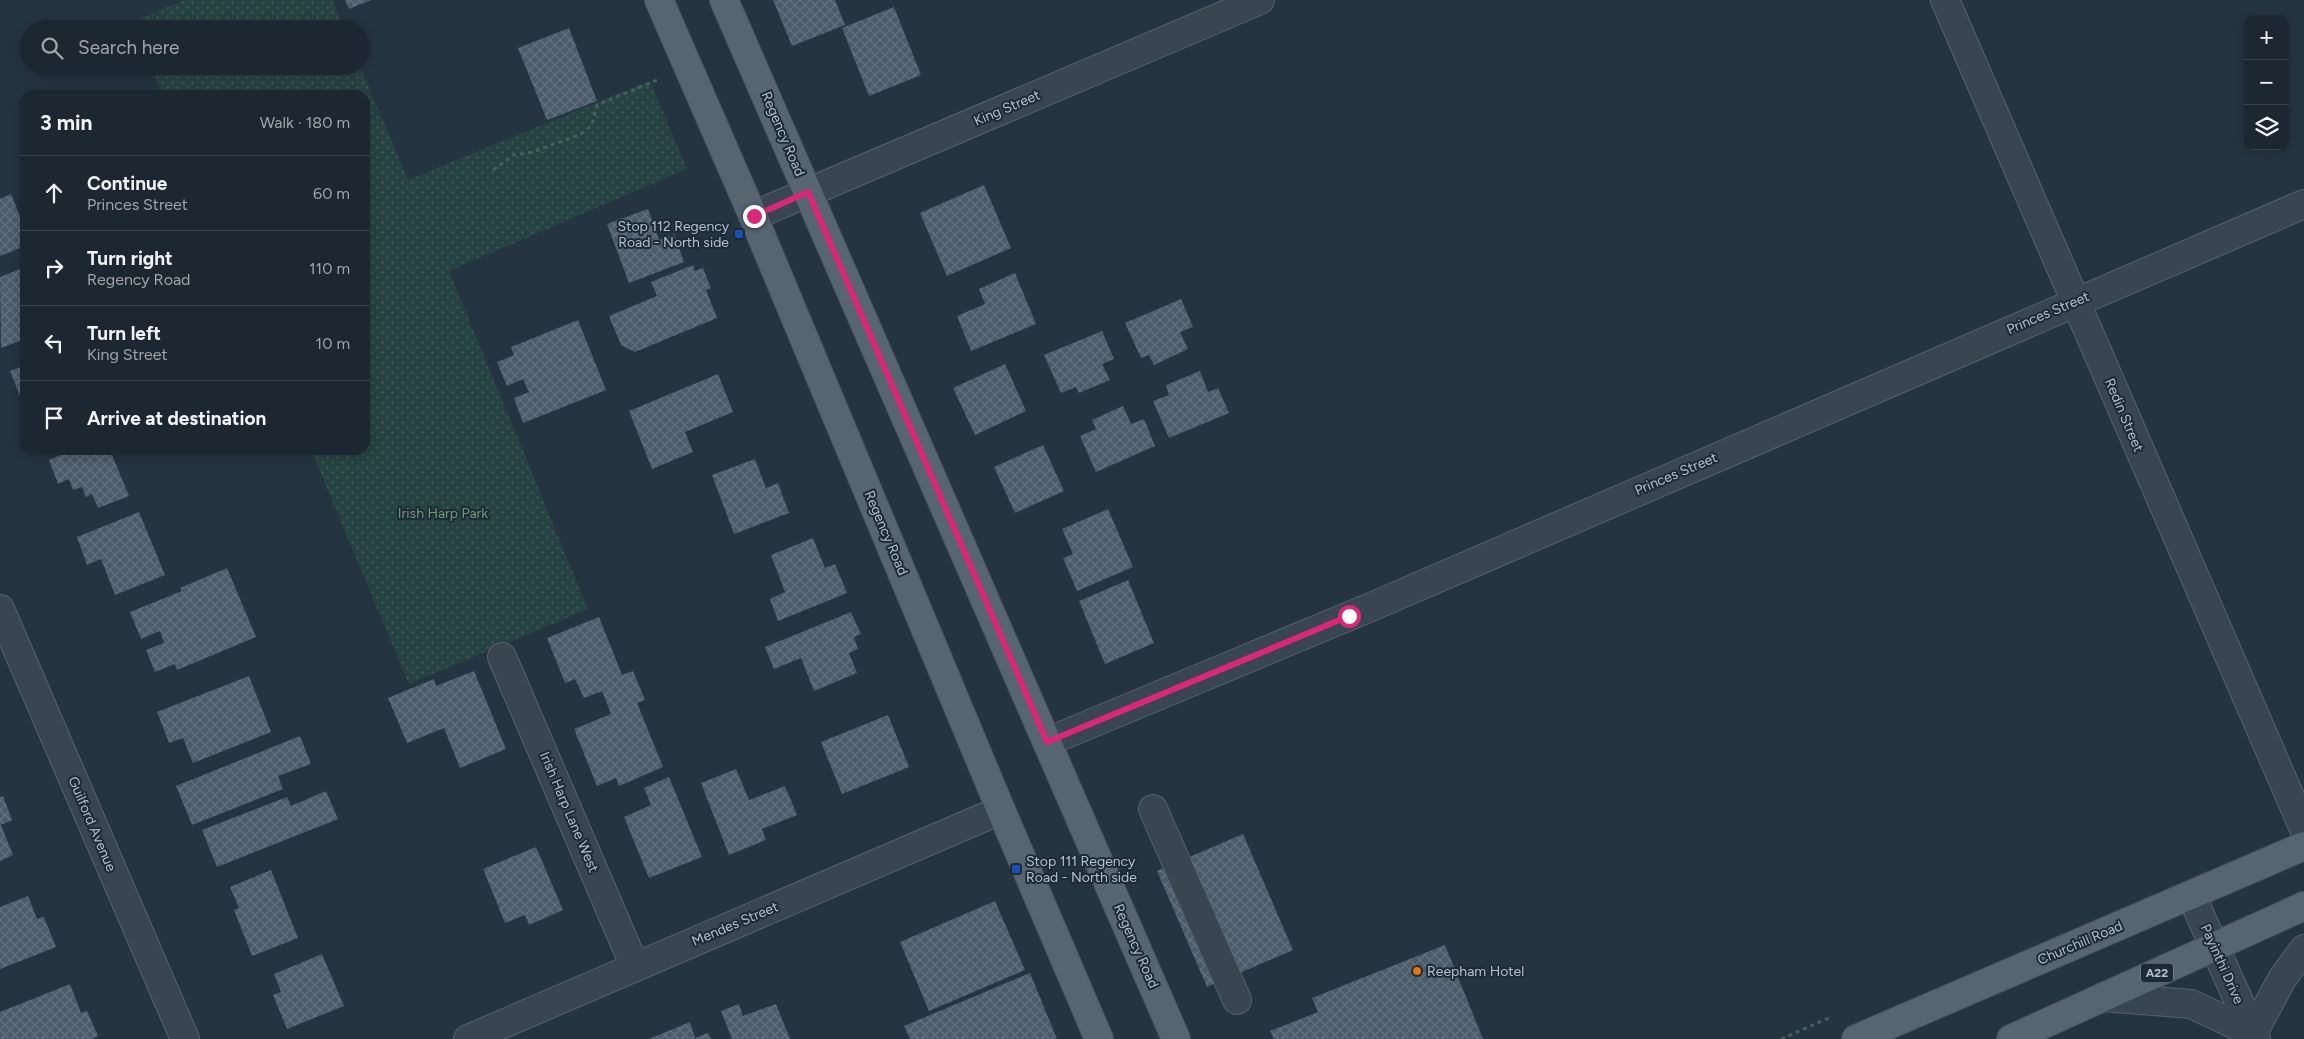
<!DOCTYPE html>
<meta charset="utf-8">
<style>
body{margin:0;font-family:Figtree,sans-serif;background:#29333d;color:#f1f3f6}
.controls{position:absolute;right:15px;top:15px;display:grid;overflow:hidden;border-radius:10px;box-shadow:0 2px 12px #0003}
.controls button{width:45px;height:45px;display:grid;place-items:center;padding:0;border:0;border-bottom:1px solid #3a444d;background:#1c2731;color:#f1f3f6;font:25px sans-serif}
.stop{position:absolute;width:15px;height:15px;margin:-11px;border:4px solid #db2777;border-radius:50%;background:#fff}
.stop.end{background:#db2777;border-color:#fff;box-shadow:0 1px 5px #0008}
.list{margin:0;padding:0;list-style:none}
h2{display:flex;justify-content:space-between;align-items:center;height:65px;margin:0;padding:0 20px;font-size:21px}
h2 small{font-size:16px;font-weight:400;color:#a0a5ab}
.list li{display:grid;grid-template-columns:32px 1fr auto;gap:15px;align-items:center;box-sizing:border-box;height:75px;padding:0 20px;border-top:1px solid #3a444d}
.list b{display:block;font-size:19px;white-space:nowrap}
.list p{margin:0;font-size:16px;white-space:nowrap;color:#a0a5ab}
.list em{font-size:16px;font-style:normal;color:#a0a5ab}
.icon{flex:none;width:28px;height:28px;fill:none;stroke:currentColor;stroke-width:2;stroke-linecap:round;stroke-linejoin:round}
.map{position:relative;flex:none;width:2304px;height:1039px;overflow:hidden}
.search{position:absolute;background:#1c2731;box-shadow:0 2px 12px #0003;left:20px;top:20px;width:350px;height:55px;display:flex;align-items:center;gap:12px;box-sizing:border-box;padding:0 18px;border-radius:28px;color:#a0a5ab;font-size:19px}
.panel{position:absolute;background:#1c2731;box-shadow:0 2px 12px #0003;left:20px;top:90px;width:350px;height:365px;border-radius:15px}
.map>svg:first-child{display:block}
.grass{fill:url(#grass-dots)}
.building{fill:url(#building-cross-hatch)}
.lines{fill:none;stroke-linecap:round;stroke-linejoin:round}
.minor-casing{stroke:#57636e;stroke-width:30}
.major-casing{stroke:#46515d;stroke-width:30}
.path{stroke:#455e5e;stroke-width:3;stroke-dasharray:4 4;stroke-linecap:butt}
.minor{stroke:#394551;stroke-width:28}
.major{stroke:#576571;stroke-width:28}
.route{stroke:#db2777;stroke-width:6}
.transit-dot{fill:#1a4fb4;stroke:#1e2a36;stroke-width:2}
.food-dot{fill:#e8710a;stroke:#1e2a36;stroke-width:2}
.labels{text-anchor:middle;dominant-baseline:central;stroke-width:4;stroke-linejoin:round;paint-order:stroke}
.shield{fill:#1e2a36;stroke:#88939e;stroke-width:1}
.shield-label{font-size:12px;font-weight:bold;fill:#b6c0cb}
.street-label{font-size:14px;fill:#b6c0cb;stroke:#1e2a36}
.poi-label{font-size:14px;fill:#b6c0cb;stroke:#1e2a36;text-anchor:start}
.park-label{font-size:14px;fill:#6d9c73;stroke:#1e2a36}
</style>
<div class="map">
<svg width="2304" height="1039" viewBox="0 0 2304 1039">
<defs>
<pattern id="grass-dots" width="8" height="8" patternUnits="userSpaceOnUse" patternTransform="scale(1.25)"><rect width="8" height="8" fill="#274242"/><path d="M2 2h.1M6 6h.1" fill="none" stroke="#445c5c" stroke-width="1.8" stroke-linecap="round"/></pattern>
<pattern id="building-cross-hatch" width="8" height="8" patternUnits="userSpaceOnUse" patternTransform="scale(1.25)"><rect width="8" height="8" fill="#4b5b6a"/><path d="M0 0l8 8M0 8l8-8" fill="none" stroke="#63717e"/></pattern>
</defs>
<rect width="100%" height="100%" fill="#253441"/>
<g class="grass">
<path d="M185 0H332L344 29H134L131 22Z"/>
<path d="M150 66H360L408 180 650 81 687 169 449 271 588 609 409 684 311 450H365V95H162Z"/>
</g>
<g class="building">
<path d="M345 0H371L349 9Z"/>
<path d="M773 0H835L845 25 792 46Z"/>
<path d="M894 7 921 75 869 96 842 28Z"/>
<path d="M569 28 597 101 547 120 518 48Z"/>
<path d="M984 185 1011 248 947 276 920 213Z"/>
<path d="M11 194 25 229V246L0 256V199Z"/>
<path d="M648 209 659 240 674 234 684 262 629 283 607 224Z"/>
<path d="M693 265 695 271 703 268 711 288 706 290 717 318 635 352 621 345 609 316 657 296 651 282Z"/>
<path d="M25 267V339L1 348 0 277Z"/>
<path d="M1015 273 1036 324 971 351 957 316 985 304 979 289Z"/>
<path d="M1181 299 1193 327 1180 332 1188 349 1154 365 1149 355 1141 358 1125 323Z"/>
<path d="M578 320 606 390 523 423 514 398 529 392 523 379 507 386 497 362 514 355 511 347Z"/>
<path d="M1102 331 1114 359 1102 364 1110 380 1079 393 1076 387 1061 393 1044 355Z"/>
<path d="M1005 364 1026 411 975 435 953 388Z"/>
<path d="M25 365V408L10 371Z"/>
<path d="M1200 371 1208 392 1218 388 1229 413 1169 438 1153 401 1169 395 1166 385Z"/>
<path d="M718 374 733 412 685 432 693 452 652 469 629 411Z"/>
<path d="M1123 406 1131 424 1144 419 1155 446 1096 472 1080 436 1096 429 1092 420Z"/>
<path d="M1043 445 1064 491 1015 513 994 467Z"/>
<path d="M72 450H110L129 496 98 508 92 494 86 497 82 487 73 490 69 479 58 484 49 460Z"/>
<path d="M755 459 766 488 778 483 789 513 734 534 712 475Z"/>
<path d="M1108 509 1133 567 1077 591 1063 558 1073 554 1062 529Z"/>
<path d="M139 512 165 575 115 595 101 559 87 565 77 537Z"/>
<path d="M813 538 825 568 835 564 847 593 778 621 770 599 785 592 771 555Z"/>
<path d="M227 568 256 637 177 670 175 664 155 672 146 650 164 643 160 631 141 639 130 612 182 591 180 588Z"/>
<path d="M1128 580 1154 643 1105 664 1079 601Z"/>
<path d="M851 612 861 634 854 637 858 649 849 653 857 673 814 691 801 658 774 669 765 647Z"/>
<path d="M599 617 622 675 633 671 645 700 637 703 663 767 619 786 616 778 597 786 574 729 611 714 602 691 584 698 575 679 565 683 547 638Z"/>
<path d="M474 671 506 749 460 768 444 728 407 743 388 698 434 679 436 686Z"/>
<path d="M249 676 271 732 193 763 183 738 169 743 157 712Z"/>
<path d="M888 715 909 767 842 794 821 742Z"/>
<path d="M300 736 311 764 278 776 283 789 192 825 176 786Z"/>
<path d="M736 769 749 800 785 786 797 815 762 829 766 840 729 855 701 783Z"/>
<path d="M669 777 702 857 649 878 624 817 651 805 644 788Z"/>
<path d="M326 791 338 819 217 867 202 830 287 797 291 806Z"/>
<path d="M3 796 12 820 1 825 13 855 0 861V797Z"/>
<path d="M1243 834 1293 950 1207 987 1157 871Z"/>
<path d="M536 847 563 910 529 925 525 915 505 923 483 869Z"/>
<path d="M271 870 298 938 252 956 234 910 239 908 230 887Z"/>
<path d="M28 896 37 919 44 917 56 947 0 969V907Z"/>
<path d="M995 901 1025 970 929 1011 900 942Z"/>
<path d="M1445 945 1483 1039H1274L1270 1031 1318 1012 1312 998Z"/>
<path d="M322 954 344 1006 287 1029 273 995 281 992 274 974Z"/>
<path d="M1030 973 1057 1039H910L904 1026Z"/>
<path d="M70 984 81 1013 87 1011 98 1036 91 1039H0V1012Z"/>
<path d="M739 1004 743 1016 776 1004 790 1039H732L721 1011Z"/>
<path d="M690 1022 695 1038 708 1033 711 1039H649Z"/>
</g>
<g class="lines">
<g class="minor-casing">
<g id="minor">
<path d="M1945 0 2304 829"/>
<path d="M753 216 1260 0"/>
<path d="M0 609 185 1039"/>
<path d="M502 657 635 967"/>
<path d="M1047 742 1371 607 2304 204"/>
<path d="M1153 809 1237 1000"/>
<path d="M2191 895 2256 1039"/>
<path d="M2103 997 2191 1004 2253 1033 2282 979 2304 949"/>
<path d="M468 1039 1001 810"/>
</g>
</g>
<g class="major-casing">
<g id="major">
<path d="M659 0 753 216 1001 810 1099 1039"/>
<path d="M724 0 1176 1039"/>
<path d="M1856 1039 2304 846"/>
<path d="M2011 1039 2304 906"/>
</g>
</g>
<g class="path">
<path d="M493 170 514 155 533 152 581 134 592 125 597 105 657 80"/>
<path d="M1781 1039 1829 1018"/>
</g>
<use href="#minor" class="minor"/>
<use href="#major" class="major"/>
</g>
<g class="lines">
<path class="route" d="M754 216 808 192 1047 742 1349 616"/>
</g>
<g class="transit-dot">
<rect x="734" y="229" width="10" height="10" rx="2.5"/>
<rect x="1011" y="864" width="10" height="10" rx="2.5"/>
</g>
<circle class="food-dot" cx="1417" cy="971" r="5"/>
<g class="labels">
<rect class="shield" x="2141" y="963.5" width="32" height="19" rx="4"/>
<g class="shield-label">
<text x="2157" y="973">A22</text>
</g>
<g class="street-label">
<text transform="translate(1007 108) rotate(-23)">King Street</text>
<text transform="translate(783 134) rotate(67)">Regency Road</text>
<text transform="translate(2048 313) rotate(-23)">Princes Street</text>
<text transform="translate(2124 415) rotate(67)">Redin Street</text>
<text transform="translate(1676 474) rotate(-23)">Princes Street</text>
<text transform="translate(886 533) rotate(67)">Regency Road</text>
<text transform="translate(569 812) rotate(67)">Irish Harp Lane West</text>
<text transform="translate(92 824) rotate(67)">Guilford Avenue</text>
<text transform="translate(735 924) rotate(-23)">Mendes Street</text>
<text transform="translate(2080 943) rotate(-23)">Churchill Road</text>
<text transform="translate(1136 946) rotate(66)">Regency Road</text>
<text transform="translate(2222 964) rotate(66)">Payinthi Drive</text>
</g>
<g class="poi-label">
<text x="729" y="226" text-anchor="end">Stop 112 Regency<tspan x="729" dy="16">Road - North side</tspan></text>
<text x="1026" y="861">Stop 111 Regency<tspan x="1026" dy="16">Road - North side</tspan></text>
<text x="1427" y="971">Reepham Hotel</text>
</g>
<g class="park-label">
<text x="443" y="513">Irish Harp Park</text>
</g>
</g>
</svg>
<div class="controls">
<button>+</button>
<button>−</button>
<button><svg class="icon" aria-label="layers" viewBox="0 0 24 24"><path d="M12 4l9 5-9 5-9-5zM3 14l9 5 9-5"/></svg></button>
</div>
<div class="stop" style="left:1349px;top:616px"></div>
<div class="stop end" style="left:754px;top:216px"></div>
<div class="search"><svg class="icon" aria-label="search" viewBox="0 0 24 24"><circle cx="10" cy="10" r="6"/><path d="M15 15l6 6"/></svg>Search here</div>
<section class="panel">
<h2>3 min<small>Walk · 180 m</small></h2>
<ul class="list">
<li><svg class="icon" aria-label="ahead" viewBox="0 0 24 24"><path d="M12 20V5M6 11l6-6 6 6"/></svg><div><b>Continue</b><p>Princes Street</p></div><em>60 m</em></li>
<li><svg class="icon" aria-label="right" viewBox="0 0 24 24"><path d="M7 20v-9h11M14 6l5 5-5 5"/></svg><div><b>Turn right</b><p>Regency Road</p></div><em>110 m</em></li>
<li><svg class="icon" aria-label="left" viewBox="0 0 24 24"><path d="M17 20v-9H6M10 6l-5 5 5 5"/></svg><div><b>Turn left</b><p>King Street</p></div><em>10 m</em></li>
<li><svg class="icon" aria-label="arrive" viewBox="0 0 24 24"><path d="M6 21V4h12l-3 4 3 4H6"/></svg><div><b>Arrive at destination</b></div></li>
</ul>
</section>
</div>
